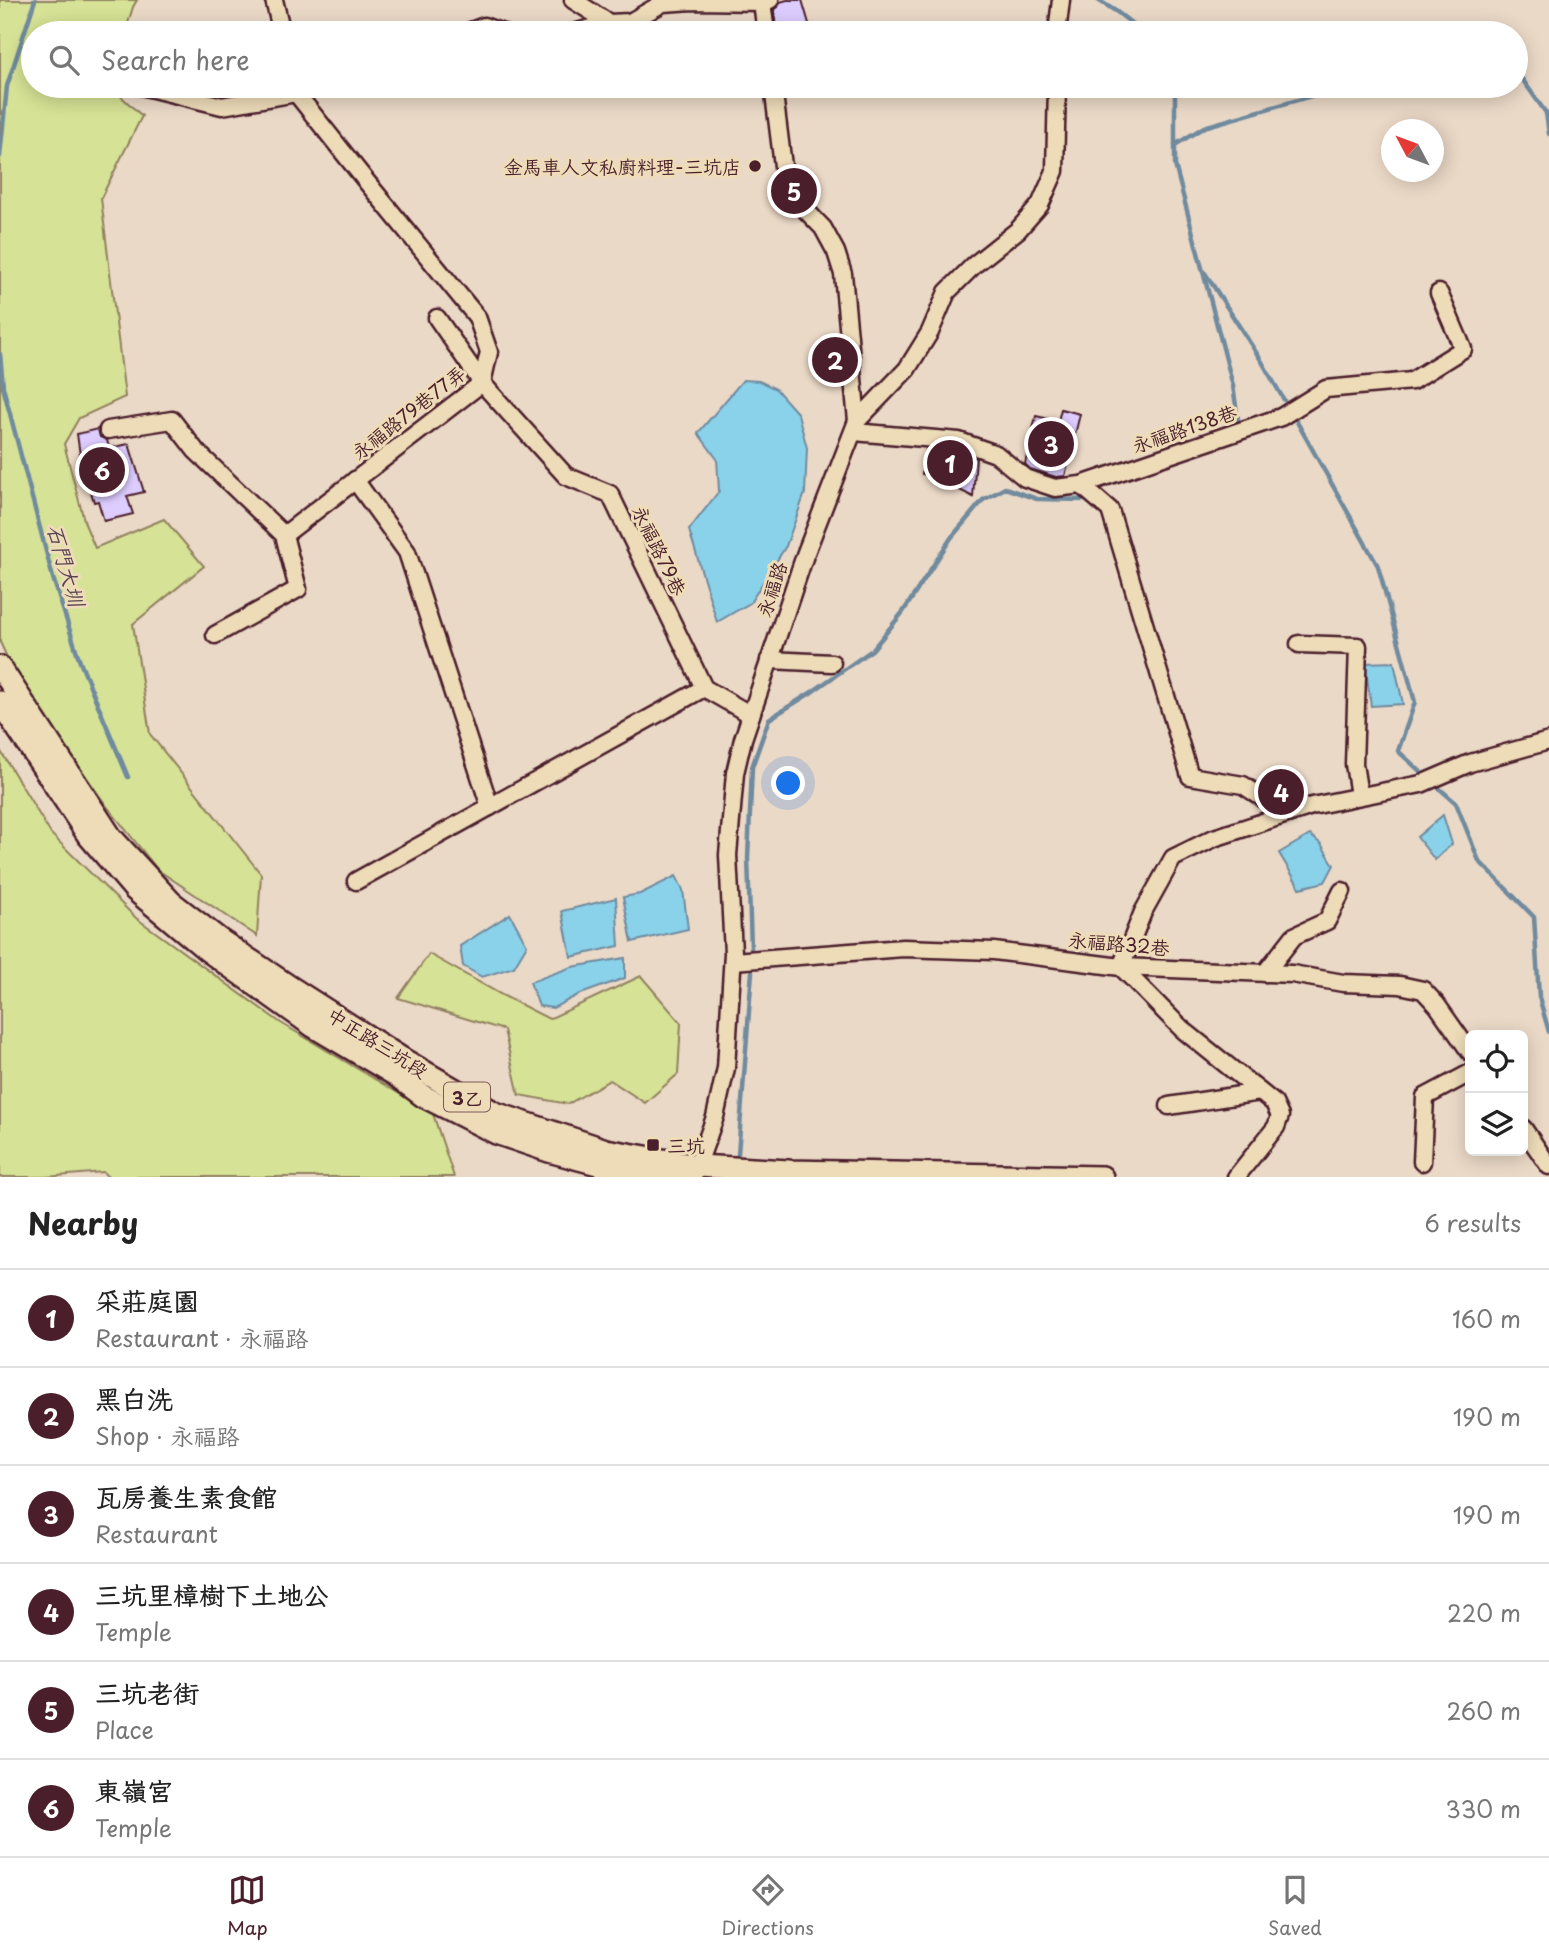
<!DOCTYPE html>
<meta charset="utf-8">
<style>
body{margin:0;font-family:"Playpen Sans","LXGW WenKai TC",sans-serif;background:#f2f2f2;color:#222}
.controls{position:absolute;right:21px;bottom:21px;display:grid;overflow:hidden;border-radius:10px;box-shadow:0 4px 18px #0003}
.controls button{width:63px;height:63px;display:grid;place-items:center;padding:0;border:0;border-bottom:2px solid #e0e0e0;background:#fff;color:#222;font:35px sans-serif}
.compass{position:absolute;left:1381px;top:119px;width:63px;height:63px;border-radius:50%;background:#fff;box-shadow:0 4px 18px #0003;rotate:311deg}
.you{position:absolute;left:789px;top:784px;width:24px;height:24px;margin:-18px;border:5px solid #fff;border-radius:50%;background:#1a73e8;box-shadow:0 0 0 10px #1a73e833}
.badge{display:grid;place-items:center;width:46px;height:46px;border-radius:50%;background:#4a1f2b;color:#fff;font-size:23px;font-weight:700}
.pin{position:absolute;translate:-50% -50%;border:4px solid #fff;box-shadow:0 2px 7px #0006}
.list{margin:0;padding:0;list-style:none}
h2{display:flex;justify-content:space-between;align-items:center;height:91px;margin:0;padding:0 28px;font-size:30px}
h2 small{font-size:23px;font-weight:400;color:#767676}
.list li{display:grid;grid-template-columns:46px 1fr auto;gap:21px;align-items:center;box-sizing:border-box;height:98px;padding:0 28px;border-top:2px solid #e0e0e0}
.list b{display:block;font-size:26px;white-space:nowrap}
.list p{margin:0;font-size:23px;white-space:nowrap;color:#767676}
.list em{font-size:23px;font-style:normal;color:#767676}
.icon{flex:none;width:38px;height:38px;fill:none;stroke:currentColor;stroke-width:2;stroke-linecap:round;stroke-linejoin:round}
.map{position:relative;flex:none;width:1549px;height:1177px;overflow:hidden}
.search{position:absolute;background:#fff;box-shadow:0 4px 18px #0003;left:21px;right:21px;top:21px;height:77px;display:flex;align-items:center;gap:18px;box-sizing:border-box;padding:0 24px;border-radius:38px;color:#767676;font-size:26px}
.sheet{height:679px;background:#fff}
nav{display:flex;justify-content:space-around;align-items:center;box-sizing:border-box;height:98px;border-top:2px solid #e0e0e0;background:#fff;font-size:19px;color:#767676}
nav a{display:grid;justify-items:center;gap:4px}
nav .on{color:#4a1f2b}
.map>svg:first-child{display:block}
.green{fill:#d6e295;stroke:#908060;stroke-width:2}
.water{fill:#89d2ea;stroke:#708a9e;stroke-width:2}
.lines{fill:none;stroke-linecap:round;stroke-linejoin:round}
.stream{stroke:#708a9e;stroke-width:4.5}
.building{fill:#ddcdff;stroke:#4a1f2b;stroke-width:2}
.minor-casing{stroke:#4a1f2b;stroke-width:21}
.major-casing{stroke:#4a1f2b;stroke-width:26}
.minor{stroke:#eedcb9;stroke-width:16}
.major{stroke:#eedcb9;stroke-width:21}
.poi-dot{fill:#4a1f2b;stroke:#eedcb9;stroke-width:2.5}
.labels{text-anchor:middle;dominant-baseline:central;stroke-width:6;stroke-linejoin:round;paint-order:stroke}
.shield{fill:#eedcb9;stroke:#7b5856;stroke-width:2}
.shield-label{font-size:18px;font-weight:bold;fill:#4a1f2b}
.poi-label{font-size:19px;fill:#4a1f2b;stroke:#eedcb9;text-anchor:end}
.street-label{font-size:19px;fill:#4a1f2b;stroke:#eedcb9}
.water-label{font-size:21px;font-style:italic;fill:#574351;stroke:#eedcb9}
</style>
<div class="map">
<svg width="1549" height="1177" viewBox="0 0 1549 1177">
<rect width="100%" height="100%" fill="#ebd9c7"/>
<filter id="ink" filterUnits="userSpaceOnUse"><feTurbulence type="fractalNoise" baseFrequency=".0143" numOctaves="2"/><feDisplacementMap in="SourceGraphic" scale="14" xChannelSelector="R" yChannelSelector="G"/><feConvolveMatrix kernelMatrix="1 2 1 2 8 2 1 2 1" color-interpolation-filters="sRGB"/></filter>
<g filter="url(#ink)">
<g class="green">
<path d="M0 0H137L133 7 125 33H33V86H110L142 116 101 198 125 397 79 418 64 444 85 524 95 548 164 519 204 566 133 624 150 734 261 874 257 936 158 870 106 805 15 675 0 642Z"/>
<path d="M0 750 51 834 136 918 281 1023 433 1114 454 1177H108L103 1172 46 1177H0Z"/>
<path d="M429 954 502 995 549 1019 641 976 681 1023 678 1074 645 1103 610 1080 568 1104 519 1095 504 1030 398 998Z"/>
</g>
<g class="water">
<path d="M743 380 759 381 776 389 798 414 807 448 805 493 786 546 750 603 717 622 689 530 719 491 717 459 698 433Z"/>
<path d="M1394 662 1403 704 1371 706 1365 663Z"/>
<path d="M1443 815 1452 844 1435 860 1417 837Z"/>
<path d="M1310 835 1321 844 1334 865 1325 882 1300 888 1279 853Z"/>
<path d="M676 876 683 890 688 929 632 942 623 897 640 894Z"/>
<path d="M616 898 619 946 571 957 562 911Z"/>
<path d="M510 914 527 945 514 967 482 977 463 966 460 946Z"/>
<path d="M625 958V978L578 995 553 1008 539 1006 530 982 572 967Z"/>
</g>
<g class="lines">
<g class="stream">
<path d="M1098 0 1117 12 1144 33"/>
<path d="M1516 74 1520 76 1546 113 1549 134"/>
<path d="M1175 86V165L1233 386 1238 419 1223 430"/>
<path d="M1175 145 1204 127 1346 86"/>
<path d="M0 156 7 86 35 0"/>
<path d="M1205 273 1261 360 1284 400"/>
<path d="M0 354 3 387 53 578 80 662 128 777"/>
<path d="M1297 422 1378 566 1415 702 1398 751 1420 771"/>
<path d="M1440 789 1456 803 1479 861 1534 917 1539 997 1549 1032"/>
<path d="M751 948 748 858 752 767 769 719 812 692 872 650 903 612 951 538 983 500 1005 488 1037 499 1086 500"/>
<path d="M738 1154 752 972"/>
</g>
</g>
<g class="building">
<path d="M787 0H802L810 27 776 29 774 10 778 7 780 2Z"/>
<path d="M1061 409 1080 414 1065 476 1056 477 1030 469 1025 464 1036 416 1058 421Z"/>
<path d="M98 429 100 437 107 440 109 448 129 444 144 492 127 496 133 514 104 521 98 501 94 502 80 455 77 434Z"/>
<path d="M926 450 958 452 976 458 973 497 954 487 953 478 922 474Z"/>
</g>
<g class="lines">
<g class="minor-casing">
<g id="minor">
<path d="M274 0 282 33"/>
<path d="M573 0 609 23"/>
<path d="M762 2 766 33"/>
<path d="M465 33 484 26 503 33"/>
<path d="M573 33 609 23 630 22 663 3 693 1 762 2 770 0"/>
<path d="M1057 33 1061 0"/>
<path d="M141 86 222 106 296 93 316 86"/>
<path d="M773 86 786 190 823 228 836 252 843 274 857 421"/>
<path d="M437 318 482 383 566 476 610 494 704 688 751 715"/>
<path d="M108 430 172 420 196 451 284 535 482 383 489 352 477 317 366 181 296 93 295 86"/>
<path d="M854 432 959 441 996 454 1025 478 1055 488 1081 485 1281 417 1326 389 1412 381 1463 349 1439 293"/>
<path d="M355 480 407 552 490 807"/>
<path d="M1081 485 1110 510 1190 776 1243 785 1287 814"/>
<path d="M215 635 298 589 284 535"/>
<path d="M1299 644 1358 646 1354 764 1359 795"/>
<path d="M769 660 832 663"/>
<path d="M356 881 704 688"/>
<path d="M733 961 903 948 994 951 1121 967 1292 974 1343 983 1400 985 1423 990 1437 1005 1470 1052"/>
<path d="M1121 967 1143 912 1173 858 1214 838 1312 806 1421 784 1470 763 1549 741"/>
<path d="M1121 967 1182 1029 1274 1103 1280 1116 1276 1127 1236 1177"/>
<path d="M1265 973 1294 936 1327 921 1342 891"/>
<path d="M1169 1106 1260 1092"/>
<path d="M1523 1128 1549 1166"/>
<path d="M1422 1162 1425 1097 1470 1073"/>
<path d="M694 1175 715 1117 726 1068 733 953 728 855 735 773 743 739 805 555 857 421 907 369 930 332 947 292 974 265 1018 230 1040 205 1055 171 1057 86"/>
</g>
</g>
<g class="major-casing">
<g id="major">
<path d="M0 667 111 837 171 902 220 940 290 987 404 1060 495 1113 606 1150 697 1166 789 1171 1102 1177"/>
<path d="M0 702 88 835 135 890 207 950 313 1026 394 1074 423 1096 496 1133 549 1151 632 1173 687 1177"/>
</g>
</g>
<use href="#minor" class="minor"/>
<use href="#major" class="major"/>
</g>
</g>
<g class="poi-dot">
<circle cx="755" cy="166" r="7"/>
<rect x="646" y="1138" width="14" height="14" rx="3.5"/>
</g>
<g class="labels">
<rect class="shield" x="444" y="1082.5" width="46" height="29" rx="5"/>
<g class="shield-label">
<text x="467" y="1097">3乙</text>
</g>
<g class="poi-label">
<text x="741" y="166">金馬車人文私廚料理-三坑店</text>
<text x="667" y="1145" text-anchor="start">三坑</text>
</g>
<g class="street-label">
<text transform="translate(408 412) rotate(-38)">永福路79巷77弄</text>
<text transform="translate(1184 428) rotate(-19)">永福路138巷</text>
<text transform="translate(660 550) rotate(64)">永福路79巷</text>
<text transform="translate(771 589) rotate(-72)">永福路</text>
<text transform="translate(1119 943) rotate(5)">永福路32巷</text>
<text transform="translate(378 1042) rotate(32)">中正路三坑段</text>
</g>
<g class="water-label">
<text transform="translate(67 565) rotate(74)">石門大圳</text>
</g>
</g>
</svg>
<div class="controls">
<button><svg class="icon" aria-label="locate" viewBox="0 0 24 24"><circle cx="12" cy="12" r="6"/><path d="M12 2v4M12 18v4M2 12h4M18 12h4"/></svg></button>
<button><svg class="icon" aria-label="layers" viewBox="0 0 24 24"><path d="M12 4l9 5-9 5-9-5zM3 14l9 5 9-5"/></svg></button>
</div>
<svg class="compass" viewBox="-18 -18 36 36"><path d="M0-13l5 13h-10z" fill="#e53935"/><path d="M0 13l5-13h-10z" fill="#767676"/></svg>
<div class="you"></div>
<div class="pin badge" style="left:950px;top:463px">1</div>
<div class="pin badge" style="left:835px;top:360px">2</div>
<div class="pin badge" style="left:1051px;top:444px">3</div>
<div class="pin badge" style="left:1281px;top:792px">4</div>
<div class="pin badge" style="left:794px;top:191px">5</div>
<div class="pin badge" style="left:102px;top:470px">6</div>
<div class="search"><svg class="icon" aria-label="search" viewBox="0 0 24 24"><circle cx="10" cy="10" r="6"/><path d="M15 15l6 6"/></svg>Search here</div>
</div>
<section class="sheet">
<h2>Nearby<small>6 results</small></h2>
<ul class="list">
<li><span class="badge">1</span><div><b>采莊庭園</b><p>Restaurant · 永福路</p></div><em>160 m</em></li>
<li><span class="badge">2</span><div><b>黑白洗</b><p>Shop · 永福路</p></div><em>190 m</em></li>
<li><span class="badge">3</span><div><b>瓦房養生素食館</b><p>Restaurant</p></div><em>190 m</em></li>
<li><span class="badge">4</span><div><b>三坑里樟樹下土地公</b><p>Temple</p></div><em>220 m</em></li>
<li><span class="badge">5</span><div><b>三坑老街</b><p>Place</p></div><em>260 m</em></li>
<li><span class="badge">6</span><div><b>東嶺宮</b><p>Temple</p></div><em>330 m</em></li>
</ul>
</section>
<nav>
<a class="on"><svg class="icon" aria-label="map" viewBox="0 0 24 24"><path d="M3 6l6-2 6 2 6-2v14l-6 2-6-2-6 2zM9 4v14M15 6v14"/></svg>Map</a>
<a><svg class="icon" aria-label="directions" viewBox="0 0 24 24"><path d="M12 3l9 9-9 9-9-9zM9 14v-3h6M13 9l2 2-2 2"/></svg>Directions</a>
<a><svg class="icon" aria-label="saved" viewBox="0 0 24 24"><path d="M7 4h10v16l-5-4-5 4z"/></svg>Saved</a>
</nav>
